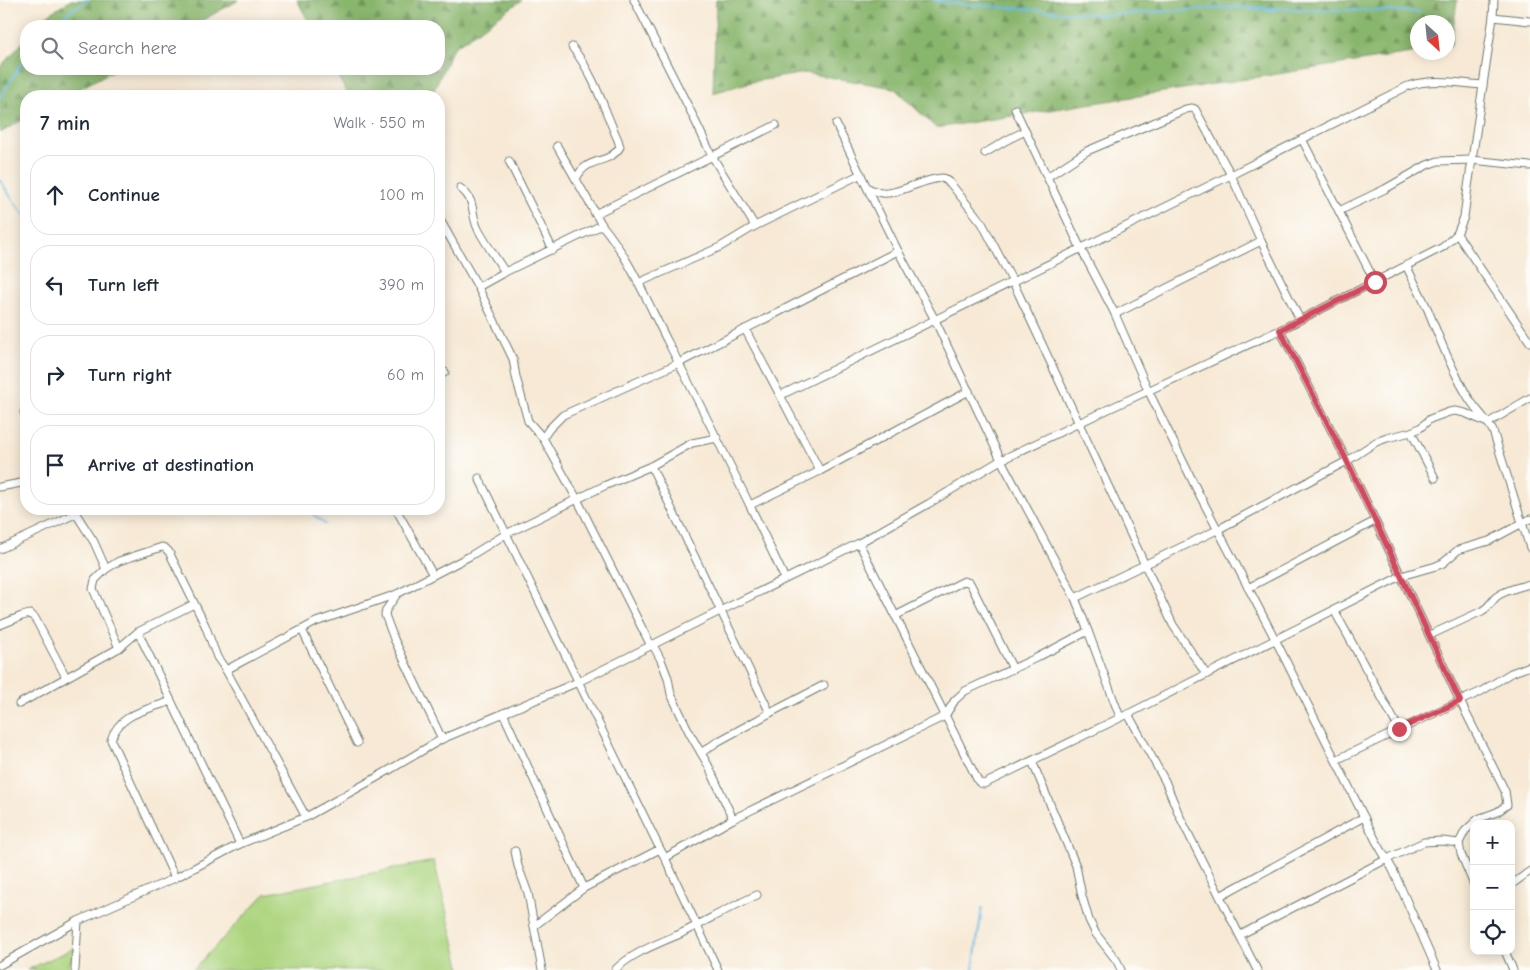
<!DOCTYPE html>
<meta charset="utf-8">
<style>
body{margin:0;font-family:"Comic Neue",sans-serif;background:#f2f2f3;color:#1f2937}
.controls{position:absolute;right:15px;bottom:15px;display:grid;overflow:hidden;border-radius:10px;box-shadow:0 2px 12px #0003}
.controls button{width:45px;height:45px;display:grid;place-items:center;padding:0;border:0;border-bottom:1px solid #e0e1e3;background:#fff;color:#1f2937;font:25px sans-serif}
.compass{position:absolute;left:1410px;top:15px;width:45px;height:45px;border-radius:50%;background:#fff;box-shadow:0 2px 12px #0003;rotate:153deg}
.stop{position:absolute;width:15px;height:15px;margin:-11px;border:4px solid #d1495b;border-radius:50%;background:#fff}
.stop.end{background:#d1495b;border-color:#fff;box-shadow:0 1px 5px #0008}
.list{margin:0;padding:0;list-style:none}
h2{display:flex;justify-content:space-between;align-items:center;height:65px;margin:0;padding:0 20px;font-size:21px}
h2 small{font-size:16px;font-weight:400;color:#747a83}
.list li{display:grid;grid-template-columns:32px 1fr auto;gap:15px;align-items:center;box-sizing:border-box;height:80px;margin:0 10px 10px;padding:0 10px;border:1px solid #e0e1e3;border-radius:20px}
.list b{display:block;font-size:19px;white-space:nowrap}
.list em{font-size:16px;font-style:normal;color:#747a83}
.icon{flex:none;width:28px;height:28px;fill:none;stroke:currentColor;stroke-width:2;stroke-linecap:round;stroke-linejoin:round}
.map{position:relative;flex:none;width:1530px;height:970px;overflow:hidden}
.search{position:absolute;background:#fff;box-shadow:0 2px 12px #0003;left:20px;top:20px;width:425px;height:55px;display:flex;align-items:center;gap:12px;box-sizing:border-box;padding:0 18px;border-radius:20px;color:#747a83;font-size:19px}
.panel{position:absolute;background:#fff;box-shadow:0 2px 12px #0003;left:20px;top:90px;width:425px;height:425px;border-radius:20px}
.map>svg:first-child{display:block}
.green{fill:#acd47e;stroke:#668859}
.forest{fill:url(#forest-firs);stroke:#547a50}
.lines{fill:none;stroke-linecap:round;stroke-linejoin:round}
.stream{stroke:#6abde6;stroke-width:2}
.minor-casing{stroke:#6b796c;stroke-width:9}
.minor{stroke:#fff;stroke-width:7}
.route{stroke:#d1495b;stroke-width:6}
</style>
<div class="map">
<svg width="1530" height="970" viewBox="0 0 1530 970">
<defs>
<pattern id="forest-firs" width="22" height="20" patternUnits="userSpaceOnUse" patternTransform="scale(1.25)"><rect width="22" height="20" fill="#89b66d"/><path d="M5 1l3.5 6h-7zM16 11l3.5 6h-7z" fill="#6f955a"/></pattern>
</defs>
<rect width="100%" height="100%" fill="#fdfcf7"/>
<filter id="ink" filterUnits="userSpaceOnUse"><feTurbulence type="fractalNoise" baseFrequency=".02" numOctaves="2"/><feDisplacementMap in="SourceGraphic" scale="10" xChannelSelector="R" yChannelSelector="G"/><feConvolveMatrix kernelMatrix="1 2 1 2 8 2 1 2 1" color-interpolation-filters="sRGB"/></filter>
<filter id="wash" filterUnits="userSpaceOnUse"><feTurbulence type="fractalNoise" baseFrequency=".0096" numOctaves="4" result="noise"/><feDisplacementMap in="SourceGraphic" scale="20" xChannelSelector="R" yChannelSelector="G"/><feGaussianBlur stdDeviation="1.12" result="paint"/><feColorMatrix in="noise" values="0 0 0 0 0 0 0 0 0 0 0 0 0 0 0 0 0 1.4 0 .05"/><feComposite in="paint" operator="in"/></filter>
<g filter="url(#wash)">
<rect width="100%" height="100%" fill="#f7e9d5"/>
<g class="green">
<path d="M434 861 461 970H193L265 894Z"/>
<path d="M76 947 67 970H27Z"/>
</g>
<g class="forest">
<path d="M71 0H239L192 26H38L48 15Z"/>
<path d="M297 0H522L453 48 431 96H351L347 93 334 69H439V26H311Z"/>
<path d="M716 0H1457L1451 46 1448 47V22H1418L1417 52 936 128 894 88 805 73 751 82 713 93Z"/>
<path d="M26 39V69H116L66 96H26V118L0 133V67Z"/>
</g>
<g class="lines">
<g class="stream">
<path d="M933 0 946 3 1105 15 1236 7 1275 10 1242 7 1419 12"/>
<path d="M54 26 69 12 87 0"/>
<path d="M0 98 26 56"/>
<path d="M0 180 10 196 26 217"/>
<path d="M307 509 325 524"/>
<path d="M973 970 982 908"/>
</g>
</g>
</g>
<g filter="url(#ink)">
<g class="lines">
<g class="minor-casing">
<g id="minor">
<path d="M634 0 691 112 712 156 755 226"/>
<path d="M1493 17 1530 21"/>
<path d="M572 47C595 76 603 107 618 140L620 147C608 166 587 155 576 179"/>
<path d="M1015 109 1081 249 1115 314 1148 390 1197 490 1275 639 1376 841 1393 870 1437 970"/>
<path d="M1302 139 1375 282"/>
<path d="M985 153 1007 140 1025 131"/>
<path d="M509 161 553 250"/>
<path d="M1047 177 1087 151 1186 109 1192 108 1195 109 1231 175 1261 241 1300 320"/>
<path d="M460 188C477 201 470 213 478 229 486 244 496 258 505 272"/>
<path d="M868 188C873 190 878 193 883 193 898 195 924 178 943 178L950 183 982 223 1013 282 1173 625 1206 674"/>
<path d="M1339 211 1385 189 1427 165 1438 161 1472 160 1530 166"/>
<path d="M595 214 776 125"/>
<path d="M439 218 478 287 513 359 516 377 528 421 543 438 577 499 651 646"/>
<path d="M602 225C631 260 648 304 669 344 709 422 748 500 785 579"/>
<path d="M1457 234 1530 342"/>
<path d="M439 237 447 232"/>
<path d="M1406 265C1413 280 1421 295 1428 310 1440 340 1452 370 1468 397 1475 409 1486 418 1493 431L1530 548"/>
<path d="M638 283 720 247 755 226 861 174"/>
<path d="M478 287 505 272 602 225 557 146"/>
<path d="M1115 314 1261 241"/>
<path d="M745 329 820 471"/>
<path d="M1280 330 1347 461 1460 701 1336 760"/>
<path d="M439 376 445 372"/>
<path d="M781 395 1231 175 1408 86C1433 78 1458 83 1483 85"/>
<path d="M24 412 26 417"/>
<path d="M1411 432 1435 478"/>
<path d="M543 438 549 429 563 415 679 363 898 251"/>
<path d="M651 466 770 713 717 742 701 753"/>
<path d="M479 478 660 849 665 858 718 970"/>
<path d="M0 487 26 482"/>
<path d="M750 505 820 471 969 391"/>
<path d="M73 509 94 542 106 569 119 561 162 547 165 548 169 552 205 625 217 657 226 670 306 817"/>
<path d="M396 509 433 575"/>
<path d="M859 543 978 781 980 783 984 784 1128 714 1401 576 1436 566 1443 563 1458 550 1489 541 1530 519"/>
<path d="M0 549 75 514"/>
<path d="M106 569 95 580 93 589 119 648 138 632 240 844"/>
<path d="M1248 588 1375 521"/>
<path d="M397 594 386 610 385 615 394 639 442 739"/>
<path d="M1075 598 1001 460 1115 406 1280 330 1443 247 1457 234 1464 217 1467 194 1493 17 1494 0"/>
<path d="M1334 610 1399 729"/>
<path d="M895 616 964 581 970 583 1013 669"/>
<path d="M0 625 22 616 30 614 35 618 66 677"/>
<path d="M302 630 357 743"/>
<path d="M1088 631 1120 717"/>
<path d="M138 632 194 604"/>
<path d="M1430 635 1482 611C1489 607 1491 602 1496 597 1505 590 1519 587 1530 584"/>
<path d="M653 645 661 660 668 678 671 694 690 734 708 765 733 819"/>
<path d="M226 670 316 622 397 594 470 556 506 534 604 486 651 466 692 443 717 438"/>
<path d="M171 701C148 710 119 713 111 740L175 878"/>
<path d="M19 704 119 648"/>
<path d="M503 713 584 888"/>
<path d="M770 713 824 685"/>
<path d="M1128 714 1165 781 1180 817 1257 970"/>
<path d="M1032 761 1076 866 1082 896 1089 920 1096 934 1117 961 1121 970"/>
<path d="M515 851 518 866 528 893 542 970"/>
<path d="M665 858 733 819 945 716 955 700 965 691 1036 658 1088 631 1075 598 1217 530 1347 461 1376 442 1387 438 1411 432 1420 428 1430 419 1449 412 1455 411 1465 413 1488 423 1530 398"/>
<path d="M1474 885 1461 854 1459 843 1465 831 1478 819 1497 812 1507 805 1505 791 1460 701 1480 692 1511 673 1530 666"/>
<path d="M1511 885 1530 871"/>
<path d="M1220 896 1364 817"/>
<path d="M534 926 584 888 660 849"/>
<path d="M1240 935 1387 859 1424 842 1442 841 1459 843"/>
<path d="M1505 951 1513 970"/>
<path d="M0 965 78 921"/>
<path d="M75 970 78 921 175 878 240 844 306 817 374 779 442 739 578 682 722 610 859 543 928 504 1001 460 935 320 898 251 836 124"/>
<path d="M615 970C630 954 659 943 680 934 706 921 730 907 757 895"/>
</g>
</g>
<use href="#minor" class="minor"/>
</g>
</g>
<g class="lines" filter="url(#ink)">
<path class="route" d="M1375 282 1280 330 1347 461 1460 701 1399 729"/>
</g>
</svg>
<div class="controls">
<button>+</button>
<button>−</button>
<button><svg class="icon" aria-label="locate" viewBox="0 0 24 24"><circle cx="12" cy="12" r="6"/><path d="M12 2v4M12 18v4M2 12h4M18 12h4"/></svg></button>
</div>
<svg class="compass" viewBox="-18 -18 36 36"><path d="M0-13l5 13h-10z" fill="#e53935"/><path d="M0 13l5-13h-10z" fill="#747a83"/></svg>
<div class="stop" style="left:1375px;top:282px"></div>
<div class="stop end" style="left:1399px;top:729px"></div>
<div class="search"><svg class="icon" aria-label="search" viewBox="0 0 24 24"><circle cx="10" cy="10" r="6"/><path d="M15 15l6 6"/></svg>Search here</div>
<section class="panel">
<h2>7 min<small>Walk · 550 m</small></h2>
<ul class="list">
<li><svg class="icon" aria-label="ahead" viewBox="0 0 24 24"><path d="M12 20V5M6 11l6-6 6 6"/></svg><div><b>Continue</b></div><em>100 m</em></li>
<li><svg class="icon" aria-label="left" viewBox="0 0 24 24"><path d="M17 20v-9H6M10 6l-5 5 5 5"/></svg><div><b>Turn left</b></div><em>390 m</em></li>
<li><svg class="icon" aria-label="right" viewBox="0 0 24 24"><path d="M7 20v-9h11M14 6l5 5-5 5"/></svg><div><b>Turn right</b></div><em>60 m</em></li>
<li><svg class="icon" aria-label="arrive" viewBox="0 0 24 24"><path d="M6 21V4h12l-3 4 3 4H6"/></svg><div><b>Arrive at destination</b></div></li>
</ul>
</section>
</div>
